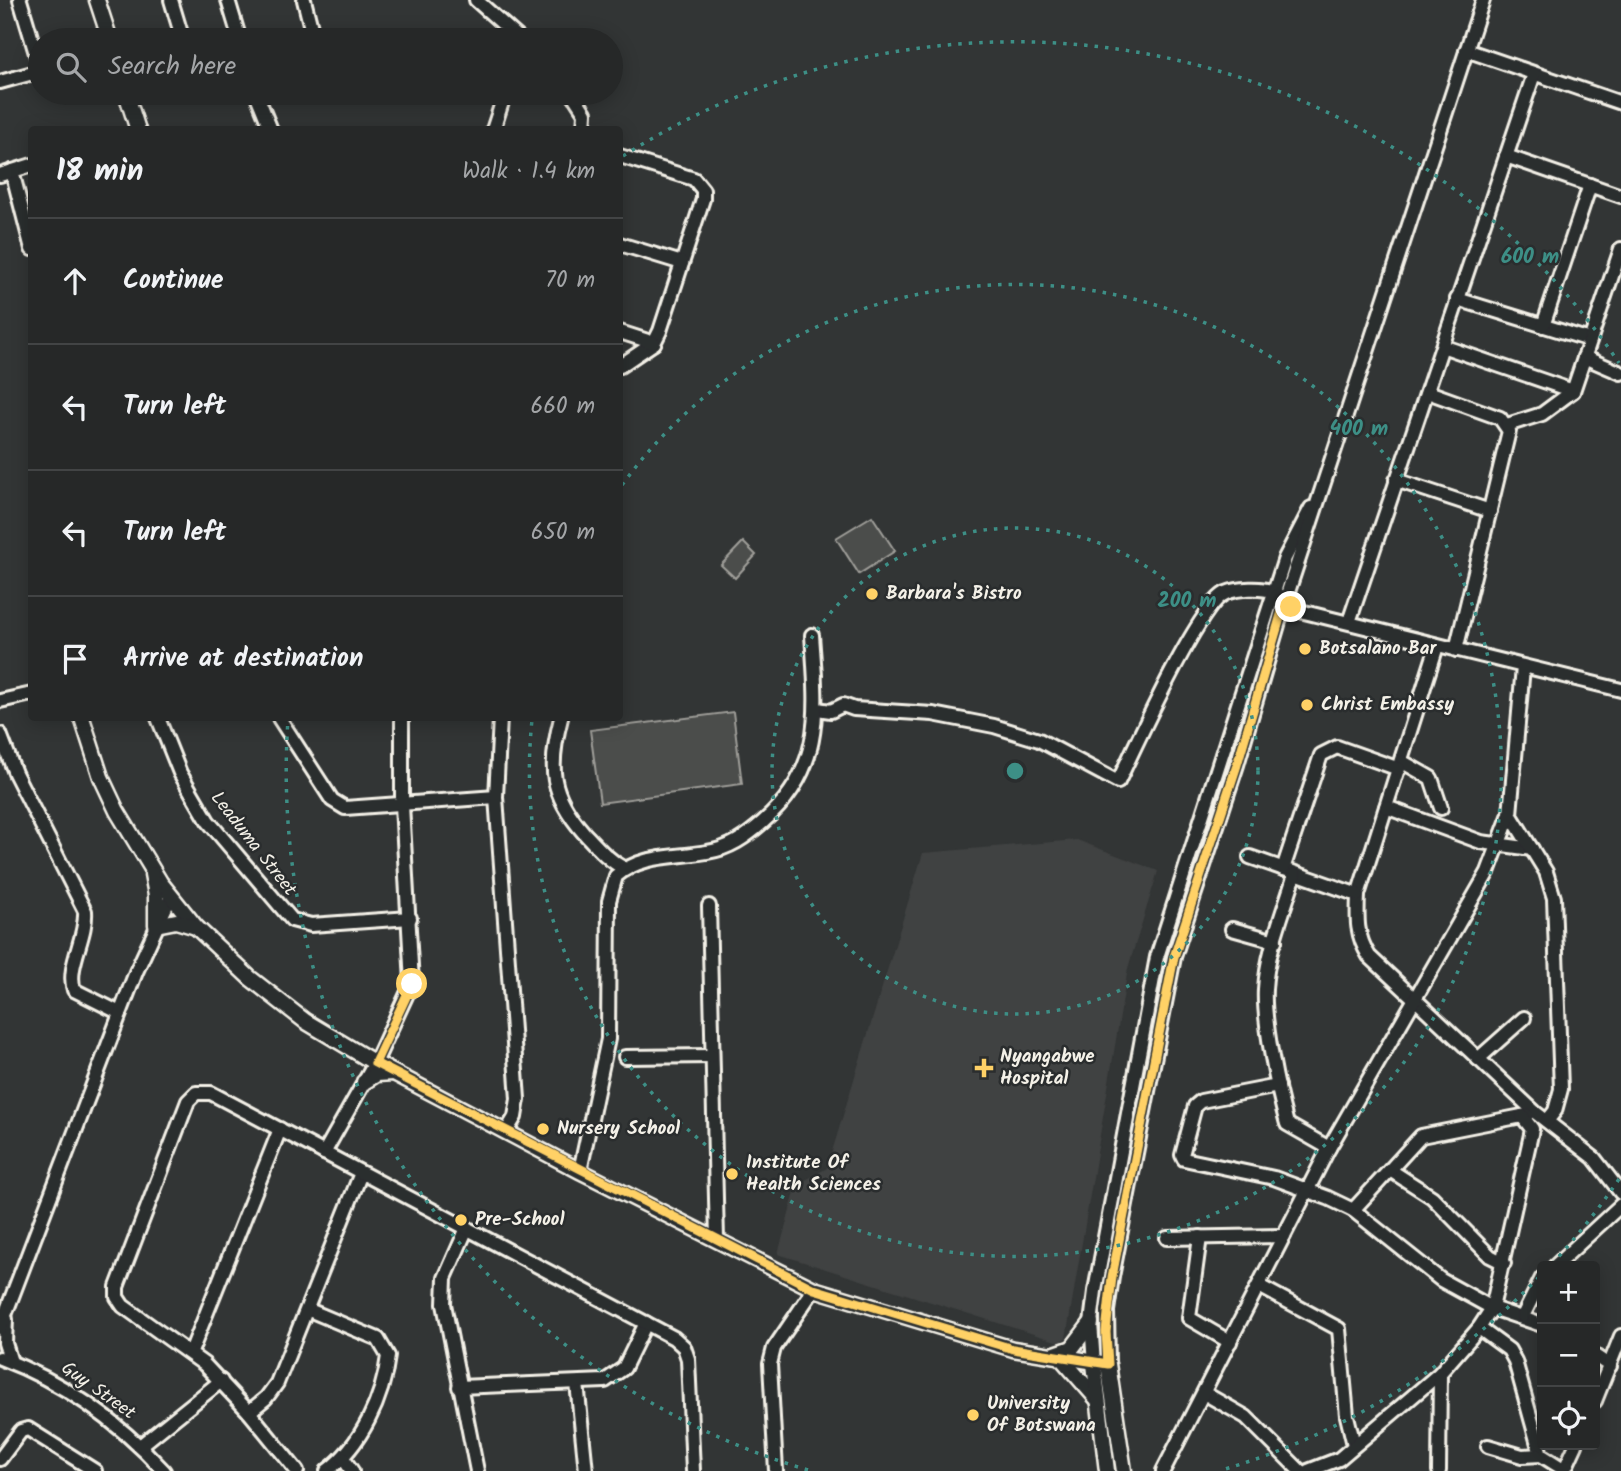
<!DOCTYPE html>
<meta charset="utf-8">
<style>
body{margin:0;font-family:Kalam,sans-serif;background:#323434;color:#f1f3f6}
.controls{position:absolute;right:21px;bottom:21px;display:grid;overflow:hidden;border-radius:7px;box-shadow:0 4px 18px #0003}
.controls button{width:63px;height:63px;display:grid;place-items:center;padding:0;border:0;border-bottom:2px solid #424445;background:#262828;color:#f1f3f6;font:35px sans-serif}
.stop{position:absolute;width:21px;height:21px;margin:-16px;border:5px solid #ffd166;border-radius:50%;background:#fff}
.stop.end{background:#ffd166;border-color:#fff;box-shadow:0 2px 7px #0008}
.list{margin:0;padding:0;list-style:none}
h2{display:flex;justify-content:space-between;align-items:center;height:91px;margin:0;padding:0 28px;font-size:30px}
h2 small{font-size:23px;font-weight:400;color:#a4a6a8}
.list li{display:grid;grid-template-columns:46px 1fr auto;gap:21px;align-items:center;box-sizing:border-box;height:126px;padding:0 28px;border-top:2px solid #424445}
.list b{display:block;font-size:26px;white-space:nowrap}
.list em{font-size:23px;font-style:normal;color:#a4a6a8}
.icon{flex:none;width:38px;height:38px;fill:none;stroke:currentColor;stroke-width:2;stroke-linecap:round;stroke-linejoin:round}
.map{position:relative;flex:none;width:1621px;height:1471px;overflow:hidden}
.search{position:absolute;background:#262828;box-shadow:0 4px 18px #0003;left:28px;top:28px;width:595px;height:77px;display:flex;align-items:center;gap:18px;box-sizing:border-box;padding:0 24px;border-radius:38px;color:#a4a6a8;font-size:26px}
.panel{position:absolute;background:#262828;box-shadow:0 4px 18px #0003;left:28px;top:126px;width:595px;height:595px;border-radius:7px}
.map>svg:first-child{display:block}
.built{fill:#404242}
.green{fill:#4b4d4c;stroke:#a09f9a;stroke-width:2}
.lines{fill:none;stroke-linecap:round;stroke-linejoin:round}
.minor-casing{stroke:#f4f1e8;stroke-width:18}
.major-casing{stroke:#f4f1e8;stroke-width:19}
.minor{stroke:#2a2d2e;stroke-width:12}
.major{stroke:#2a2d2e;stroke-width:14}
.route{stroke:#ffd166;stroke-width:9}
.ring{fill:none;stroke:#3d8f86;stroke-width:3.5;stroke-dasharray:3.5 7}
.poi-dot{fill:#ffd166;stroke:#2a2d2e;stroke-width:2.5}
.labels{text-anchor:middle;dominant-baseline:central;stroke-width:5;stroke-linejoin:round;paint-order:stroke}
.poi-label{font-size:19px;font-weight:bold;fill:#f4f1e8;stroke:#2a2d2e;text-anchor:start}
.street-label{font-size:19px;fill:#f4f1e8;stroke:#2a2d2e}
.centre{fill:#3d8f86;stroke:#2a2d2e;stroke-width:3.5}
.ring-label{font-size:21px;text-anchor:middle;font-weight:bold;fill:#3d8f86;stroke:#2a2d2e;stroke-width:5;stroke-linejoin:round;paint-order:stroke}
</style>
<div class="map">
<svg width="1621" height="1471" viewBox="0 0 1621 1471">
<rect width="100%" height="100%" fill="#323535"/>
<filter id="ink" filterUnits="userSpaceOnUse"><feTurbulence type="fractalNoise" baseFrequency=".0143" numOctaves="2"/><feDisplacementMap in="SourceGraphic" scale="14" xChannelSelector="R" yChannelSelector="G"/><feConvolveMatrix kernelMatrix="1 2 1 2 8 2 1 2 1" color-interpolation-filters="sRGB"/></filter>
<g filter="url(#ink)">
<path class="built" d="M1077 840 1158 871 1128 968 1066 1338 1059 1342 778 1254 797 1185 827 1168 923 853Z"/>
<g class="green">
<path d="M872 516 895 551 859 574 836 538Z"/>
<path d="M743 542 756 555 735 578 721 565Z"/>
<path d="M733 712 742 784 600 803 590 730Z"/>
</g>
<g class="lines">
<g class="minor-casing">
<g id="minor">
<path d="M20 0 40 67"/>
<path d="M171 0 183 40"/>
<path d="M228 0 240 40"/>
<path d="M304 0 314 40"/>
<path d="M476 0 521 40"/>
<path d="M1466 50 1621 103"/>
<path d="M0 82 40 71"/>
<path d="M256 93 271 130"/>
<path d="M572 93 585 113 584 130"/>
<path d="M493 130 505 93"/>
<path d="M620 156 694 179 703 190V199L660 331 654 343 620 366"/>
<path d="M1506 156 1621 196"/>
<path d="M12 171 32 249"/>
<path d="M0 175 32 165"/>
<path d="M620 244 682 263"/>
<path d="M1457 299 1590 340"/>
<path d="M1543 326 1590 185"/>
<path d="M620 332 654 343"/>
<path d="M1445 347 1573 391"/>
<path d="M1584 357 1621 373"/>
<path d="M1428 392 1500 418 1509 431 1456 650"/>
<path d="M1507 425 1542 414 1573 391 1621 249"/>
<path d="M1396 480 1490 511"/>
<path d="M1349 622 1534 74"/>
<path d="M1437 646 1358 895C1357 919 1356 935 1369 956L1536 1113 1594 1158 1621 1193"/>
<path d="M0 701 32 694"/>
<path d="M817 709 831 711 843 705 854 709 933 714 994 726 1039 740 1118 782C1133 751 1200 602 1226 593 1238 588 1262 587 1274 592 1283 597 1289 607 1300 611L1621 690"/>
<path d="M158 718 180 773 208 821 292 920 311 925 410 918"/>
<path d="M279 718 332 800 345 808 496 797"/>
<path d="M500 718 496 797 518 1099 515 1117 506 1132"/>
<path d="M561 718C548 768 550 794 584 833 597 847 608 860 625 869"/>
<path d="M0 734 15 773 85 911C87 937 66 967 74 990L120 1013"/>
<path d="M1401 761 1431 778 1441 808"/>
<path d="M1386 807 1481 842 1532 849"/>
<path d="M1510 814 1546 872 1554 898 1561 1089 1555 1111 1547 1121"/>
<path d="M1250 857 1358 895"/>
<path d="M1283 869 1321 755 1337 747 1399 769"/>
<path d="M1295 874C1284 911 1267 951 1265 989 1263 1021 1278 1092 1287 1124L1329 1148"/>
<path d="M709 906 717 1240"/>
<path d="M1232 929 1275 941"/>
<path d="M625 1057 712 1056"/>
<path d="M1478 1059 1524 1018"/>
<path d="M1278 1086 1201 1101 1195 1106 1182 1155 1184 1159 1274 1178 1328 1198 1353 1210 1441 1280 1492 1308 1542 1325"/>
<path d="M324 1153 375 1063 412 983 402 805V718"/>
<path d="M1390 1170 1432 1197 1490 1256 1504 1263"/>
<path d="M580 1171 608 1039 609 901 616 876C643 854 674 858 707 852 729 849 746 837 763 822 825 768 817 710 812 635L815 676"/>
<path d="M1353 1210 1421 1136 1527 1115"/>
<path d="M467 1228 445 1278 444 1304 477 1471"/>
<path d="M1200 1237 1189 1318 1230 1342"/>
<path d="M1167 1238 1284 1236"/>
<path d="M1555 1266 1621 1205"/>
<path d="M1259 1286 1339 1329 1347 1416 1354 1445"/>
<path d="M309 1310 378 1339 388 1356C383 1399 361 1445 327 1471"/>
<path d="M1523 1316 1542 1278"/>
<path d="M6 1319 5 1343 11 1362"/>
<path d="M0 1328 136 972 171 896"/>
<path d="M1479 1328 1509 1350 1515 1361 1541 1455 1565 1470"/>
<path d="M191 1352 280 1129"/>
<path d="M1595 1356 1610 1366"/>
<path d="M0 1358C64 1382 118 1421 164 1471"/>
<path d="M1094 1364 1091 1323 1095 1291 1157 957 1285 558 1311 508"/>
<path d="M1108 1364 1107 1311 1112 1277 1174 957 1237 765 1285 601 1483 0"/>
<path d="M577 1383 586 1471"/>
<path d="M459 1387 605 1381 624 1368 646 1323"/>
<path d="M1204 1393 1246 1417 1300 1471"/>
<path d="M1595 1401 1621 1336"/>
<path d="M249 1412 266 1398 277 1383 361 1173"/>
<path d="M140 1446 221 1381"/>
<path d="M1488 1446 1522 1456 1541 1455"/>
<path d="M343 1458 352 1471"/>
<path d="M0 1459 21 1431 28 1429 95 1471"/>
<path d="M297 1471 249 1412 204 1364 123 1306 117 1297V1287L188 1101 196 1093H211L674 1338 684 1347 688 1359 693 1471"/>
<path d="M776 1471 770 1364 774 1348 814 1289"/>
<path d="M1163 1471 1329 1148 1488 872 1510 814 1523 667"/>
<path d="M1308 1471 1339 1459 1440 1373 1479 1328 1492 1308 1530 1139 1532 1129 1522 1116"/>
<path d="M1439 1471 1440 1373"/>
<path d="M1564 1471 1576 1445"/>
</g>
</g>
<g class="major-casing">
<g id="major">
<path d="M97 0 110 40"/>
<path d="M126 93 138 130"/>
<path d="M82 718 101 777 117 811 160 882 196 927 250 978 305 1021 375 1063 580 1171 814 1289 1013 1349 1108 1364 1124 1471"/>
<path d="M152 874 156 895V925L176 921 196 927"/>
<path d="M364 1082 377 1074 393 1073"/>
<path d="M1052 1355 1072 1348 1091 1323"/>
<path d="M1062 1359 1097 1399"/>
<path d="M1094 1364 1107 1471"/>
</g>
</g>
<use href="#minor" class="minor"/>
<use href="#major" class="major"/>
</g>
</g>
<g class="lines" filter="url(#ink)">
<path class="route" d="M412 984 375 1063 814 1289 1013 1349 1108 1364 1106 1332 1112 1277 1174 957 1237 765 1285 601 1291 607"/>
</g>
<g class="ring">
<circle cx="1015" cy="771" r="243"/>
<path d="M622 485A486 486 0 1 1 532 720"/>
<path d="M1619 1179A729 729 0 0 1 1552 1264M1539 1277A729 729 0 0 1 1222 1470M808 1470A729 729 0 0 1 288 720M623 156A729 729 0 0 1 1619 363"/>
</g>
<g class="poi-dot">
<circle cx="872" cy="594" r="7"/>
<circle cx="1305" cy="649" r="7"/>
<circle cx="1307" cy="705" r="7"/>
<path d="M980.5 1057.5h7v7h7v7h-7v7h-7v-7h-7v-7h7z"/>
<circle cx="543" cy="1129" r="7"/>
<circle cx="732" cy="1174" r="7"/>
<circle cx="461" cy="1220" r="7"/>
<circle cx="973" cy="1415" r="7"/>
</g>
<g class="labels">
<g class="poi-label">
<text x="886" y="594">Barbara's Bistro</text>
<text x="1319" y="649">Botsalano Bar</text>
<text x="1321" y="705">Christ Embassy</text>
<text x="1000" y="1057">Nyangabwe<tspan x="1000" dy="22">Hospital</tspan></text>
<text x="557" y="1129">Nursery School</text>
<text x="746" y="1163">Institute Of<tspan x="746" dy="22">Health Sciences</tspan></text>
<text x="475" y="1220">Pre-School</text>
<text x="987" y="1404">University<tspan x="987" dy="22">Of Botswana</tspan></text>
</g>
<g class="street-label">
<text transform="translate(253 844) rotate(52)">Leaduma Street</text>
<text transform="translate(98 1391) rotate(35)">Guy Street</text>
</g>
</g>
<circle cx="1015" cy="771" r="10" class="centre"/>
<g class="ring-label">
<text x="1530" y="263">600 m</text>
<text x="1359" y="435">400 m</text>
<text x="1187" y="607">200 m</text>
</g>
</svg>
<div class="controls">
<button>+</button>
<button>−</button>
<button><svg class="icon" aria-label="locate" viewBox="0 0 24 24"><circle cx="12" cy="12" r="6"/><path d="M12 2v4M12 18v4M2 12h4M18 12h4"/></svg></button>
</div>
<div class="stop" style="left:412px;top:984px"></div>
<div class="stop end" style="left:1291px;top:607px"></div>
<div class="search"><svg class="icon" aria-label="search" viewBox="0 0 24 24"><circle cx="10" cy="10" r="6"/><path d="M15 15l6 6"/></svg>Search here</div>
<section class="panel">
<h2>18 min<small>Walk · 1.4 km</small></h2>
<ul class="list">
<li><svg class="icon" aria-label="ahead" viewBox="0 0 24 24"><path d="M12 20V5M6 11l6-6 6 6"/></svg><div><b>Continue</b></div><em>70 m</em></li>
<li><svg class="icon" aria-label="left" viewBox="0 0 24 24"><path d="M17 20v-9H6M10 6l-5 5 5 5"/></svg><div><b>Turn left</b></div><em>660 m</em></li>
<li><svg class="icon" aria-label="left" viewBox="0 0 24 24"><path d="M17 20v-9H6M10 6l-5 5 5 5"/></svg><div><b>Turn left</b></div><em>650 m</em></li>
<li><svg class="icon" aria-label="arrive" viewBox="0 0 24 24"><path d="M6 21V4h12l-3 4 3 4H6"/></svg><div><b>Arrive at destination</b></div></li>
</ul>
</section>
</div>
